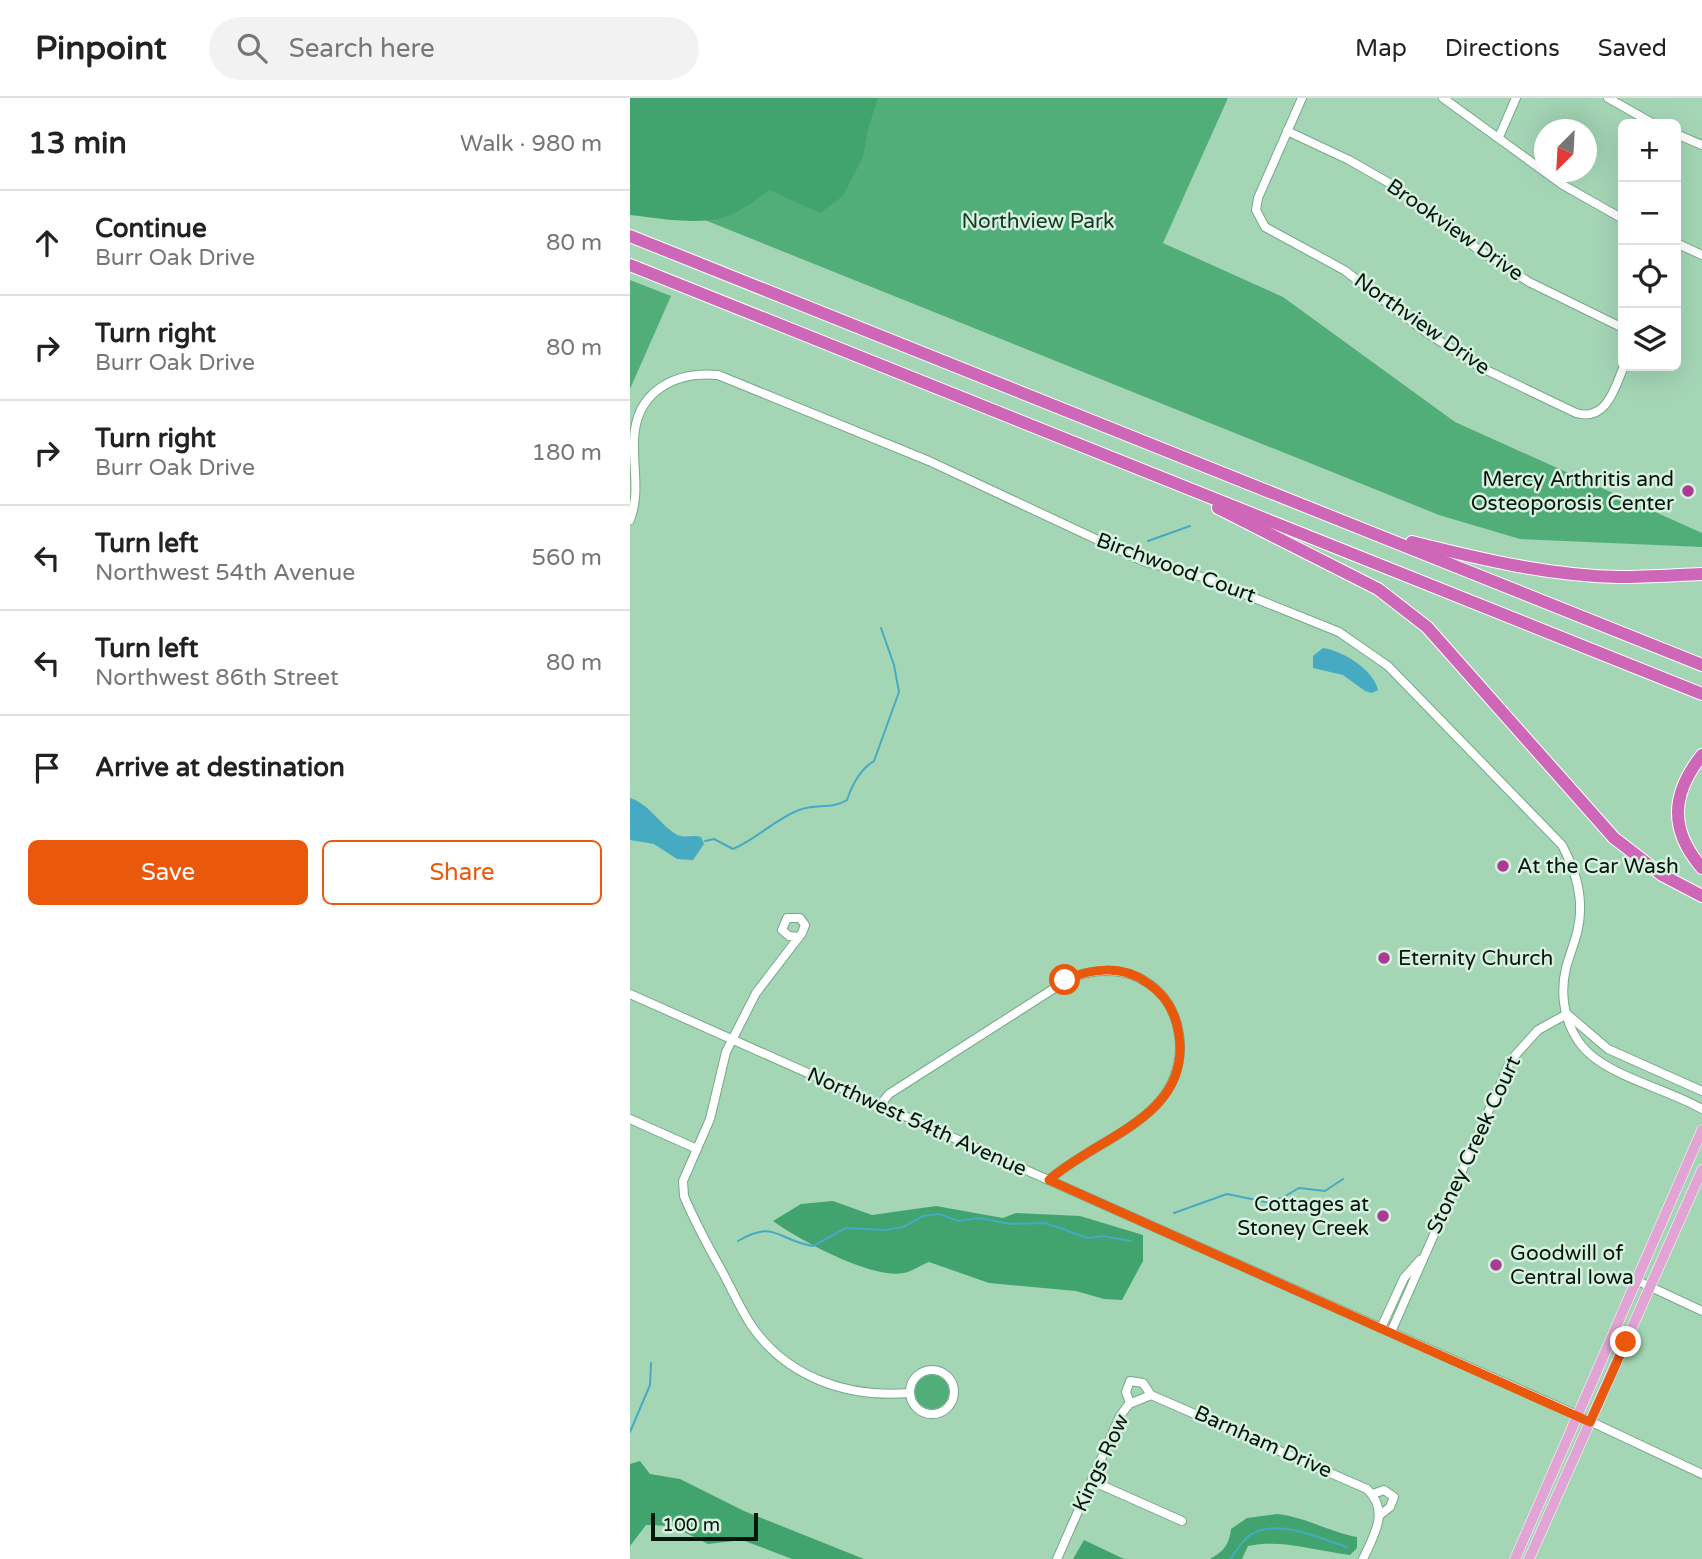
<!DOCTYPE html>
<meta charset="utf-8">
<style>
body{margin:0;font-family:"Varela Round",sans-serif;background:#f2f2f2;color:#222}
.controls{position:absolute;right:21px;top:21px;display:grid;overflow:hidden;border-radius:10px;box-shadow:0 7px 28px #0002}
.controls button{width:63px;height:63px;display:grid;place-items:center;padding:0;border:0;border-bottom:2px solid #e0e0e0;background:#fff;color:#222;font:35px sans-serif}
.compass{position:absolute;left:904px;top:21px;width:63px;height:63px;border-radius:50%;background:#fff;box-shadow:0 7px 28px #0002;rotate:204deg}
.scale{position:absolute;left:21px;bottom:18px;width:107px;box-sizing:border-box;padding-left:7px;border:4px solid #04170c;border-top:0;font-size:19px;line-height:24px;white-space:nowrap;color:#04170c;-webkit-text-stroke:5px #d7f0df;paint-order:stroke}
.stop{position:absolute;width:21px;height:21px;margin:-16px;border:5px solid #ea580c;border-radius:50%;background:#fff}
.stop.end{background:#ea580c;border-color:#fff;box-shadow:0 2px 7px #0008}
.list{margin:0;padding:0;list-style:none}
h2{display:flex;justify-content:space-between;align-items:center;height:91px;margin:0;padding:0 28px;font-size:30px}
h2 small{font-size:23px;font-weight:400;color:#767676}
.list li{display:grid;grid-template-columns:46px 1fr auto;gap:21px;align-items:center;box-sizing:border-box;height:105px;padding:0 28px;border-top:2px solid #e0e0e0}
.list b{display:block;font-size:26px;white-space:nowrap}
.list p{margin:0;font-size:23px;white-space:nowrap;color:#767676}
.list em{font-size:23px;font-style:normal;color:#767676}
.actions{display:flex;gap:14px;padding:21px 28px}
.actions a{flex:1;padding:16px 0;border:2px solid #ea580c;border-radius:10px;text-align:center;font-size:24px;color:#ea580c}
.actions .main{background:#ea580c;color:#fff}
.icon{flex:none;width:38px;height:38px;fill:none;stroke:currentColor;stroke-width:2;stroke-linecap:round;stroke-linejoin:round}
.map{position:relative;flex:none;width:1072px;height:1461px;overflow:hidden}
header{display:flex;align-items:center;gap:42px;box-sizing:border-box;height:98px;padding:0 35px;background:#fff;border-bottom:2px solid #e0e0e0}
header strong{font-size:33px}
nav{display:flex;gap:38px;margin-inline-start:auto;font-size:24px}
.search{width:490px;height:63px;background:#f2f2f2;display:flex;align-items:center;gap:18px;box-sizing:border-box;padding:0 24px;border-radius:38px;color:#767676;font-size:26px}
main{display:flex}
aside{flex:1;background:#fff}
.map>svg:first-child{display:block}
.green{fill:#51ae79}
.forest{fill:#41a46e}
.water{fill:#45aac2}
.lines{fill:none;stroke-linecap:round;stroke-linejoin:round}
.stream{stroke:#45aac2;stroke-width:2}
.minor-casing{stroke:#77a889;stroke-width:10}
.major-casing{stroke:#fff;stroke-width:11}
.highway-casing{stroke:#fff;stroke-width:14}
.minor{stroke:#fff;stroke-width:8}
.major{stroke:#e2a4d4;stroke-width:10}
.highway{stroke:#cf67b8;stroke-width:12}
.route{stroke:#ea580c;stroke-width:9}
.poi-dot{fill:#ab3a95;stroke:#d7f0df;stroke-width:2.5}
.labels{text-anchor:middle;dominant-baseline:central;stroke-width:5;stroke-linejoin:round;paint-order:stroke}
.park-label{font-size:21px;fill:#123c25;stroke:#d7f0df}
.street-label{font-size:21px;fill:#04170c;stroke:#d7f0df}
.poi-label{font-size:21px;fill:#04170c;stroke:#d7f0df;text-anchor:start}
</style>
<header>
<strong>Pinpoint</strong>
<div class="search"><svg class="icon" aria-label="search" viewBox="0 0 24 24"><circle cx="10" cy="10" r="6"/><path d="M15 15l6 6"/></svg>Search here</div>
<nav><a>Map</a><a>Directions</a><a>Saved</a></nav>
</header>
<main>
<aside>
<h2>13 min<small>Walk · 980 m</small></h2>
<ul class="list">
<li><svg class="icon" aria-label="ahead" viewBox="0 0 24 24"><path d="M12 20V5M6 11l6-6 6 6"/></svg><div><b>Continue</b><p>Burr Oak Drive</p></div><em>80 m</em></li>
<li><svg class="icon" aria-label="right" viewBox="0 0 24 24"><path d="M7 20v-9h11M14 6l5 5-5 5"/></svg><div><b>Turn right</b><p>Burr Oak Drive</p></div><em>80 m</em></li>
<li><svg class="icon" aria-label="right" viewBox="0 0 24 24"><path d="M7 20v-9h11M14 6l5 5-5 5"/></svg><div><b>Turn right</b><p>Burr Oak Drive</p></div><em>180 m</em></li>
<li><svg class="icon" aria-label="left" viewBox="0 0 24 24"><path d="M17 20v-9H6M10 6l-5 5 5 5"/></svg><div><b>Turn left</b><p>Northwest 54th Avenue</p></div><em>560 m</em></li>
<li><svg class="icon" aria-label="left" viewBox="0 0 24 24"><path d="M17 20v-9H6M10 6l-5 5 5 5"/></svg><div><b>Turn left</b><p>Northwest 86th Street</p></div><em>80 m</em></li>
<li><svg class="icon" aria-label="arrive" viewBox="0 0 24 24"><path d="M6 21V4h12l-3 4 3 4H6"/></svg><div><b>Arrive at destination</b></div></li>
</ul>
<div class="actions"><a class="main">Save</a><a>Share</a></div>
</aside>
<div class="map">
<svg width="1072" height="1461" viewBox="0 0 1072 1461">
<rect width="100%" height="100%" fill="#a4d6b6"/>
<g class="green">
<path d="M0 0H598L533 145 653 199 825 324 1072 435V449L890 441 809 417 0 92Z"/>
<path d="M0 182 41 198 0 291Z"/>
<circle cx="302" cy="1294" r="17"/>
</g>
<g class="forest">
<path d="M0 0H248L238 31 233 59 213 98 190 115 139 92C126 102 108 116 92 120 64 127 27 120 0 117Z"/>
<path d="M203 1103 242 1117 306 1108 373 1120 386 1115 450 1118 513 1137V1163L492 1202 474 1201 446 1193 359 1185 299 1164C291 1167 283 1173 274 1175 243 1182 169 1142 143 1123L171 1106Z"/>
<path d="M10 1363 20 1376 50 1381 114 1413 234 1461H162L112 1442 78 1446 42 1428 16 1427 0 1448V1366Z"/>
<path d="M647 1416C676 1419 699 1434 727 1439V1450L720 1457C685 1453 653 1441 618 1448L612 1461H580C594 1453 599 1447 601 1431L617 1420Z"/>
<path d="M454 1442 494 1461H443Z"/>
</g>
<g class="water">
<path d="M693 550C713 553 744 572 748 592L742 595 735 593 713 577 683 570V558Z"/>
<path d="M0 700C19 706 28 724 44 735 54 742 61 736 71 739L74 746 63 762 47 761 24 746 0 742Z"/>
</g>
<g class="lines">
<g class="stream">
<path d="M518 443 560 428"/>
<path d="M75 743 84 741 103 751C127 741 145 721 169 712 186 705 201 712 217 702 222 687 229 672 244 663L269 594 264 567 251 530"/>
<path d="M544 1115 597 1096 636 1104 652 1100 669 1090 695 1093 713 1081"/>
<path d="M108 1143C146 1121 146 1142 183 1148L216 1130 255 1132 273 1129 293 1118 309 1116 328 1123 349 1120 381 1126 415 1125 458 1140 473 1138 501 1143"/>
<path d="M0 1334 20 1287 21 1265"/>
<path d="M600 1461C606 1454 613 1440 622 1436 649 1420 691 1441 717 1449"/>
</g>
<g class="minor-casing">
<g id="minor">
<path d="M672 0 628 100 626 112 635 129 714 172 797 235 850 269 946 315C977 324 985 289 994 268"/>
<path d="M813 0 933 87 993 121"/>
<path d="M978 0 1024 26"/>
<path d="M657 33 719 62 768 90 849 152 899 184 993 230"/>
<path d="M1046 36 1072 47"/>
<path d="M869 39 886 0"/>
<path d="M1046 145 1072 157"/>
<path d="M0 422C10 395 3 371 4 343 5 294 44 273 88 277L299 363 515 464 572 479 709 534 758 568 932 747C943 768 951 789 950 813 950 834 941 851 936 870 928 903 938 941 966 961 997 983 1038 992 1072 1011"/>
<path d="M169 839 159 838 152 832 157 820H170L175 827 172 835 126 895 96 954 80 1021 53 1083 54 1098C65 1125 79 1150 93 1175 102 1192 110 1210 121 1227 157 1280 218 1300 279 1295"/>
<path d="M0 896 936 1312 1072 1376"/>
<path d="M937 916 978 951 1072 993"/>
<path d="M250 1007 259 996 442 879C472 869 504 870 528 893 542 906 549 927 550 946 552 1022 466 1040 419 1082"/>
<path d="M0 1021 67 1051"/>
<path d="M1008 1183 1072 1213"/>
<path d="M751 1230 774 1180 790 1162"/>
<path d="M761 1234 881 962 908 932 937 916"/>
<circle cx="302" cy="1294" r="22"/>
<path d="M500 1305 496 1294 500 1283 513 1285 521 1297"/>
<path d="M462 1383 552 1423"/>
<path d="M743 1396 754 1392 764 1399 760 1409 750 1417"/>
<path d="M427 1461 490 1318 499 1306 521 1297 737 1391C760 1413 744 1437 733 1461"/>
</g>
</g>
<g class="major-casing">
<g id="major">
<path d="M885 1461 1072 1032"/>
<path d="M899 1461 1072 1072"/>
</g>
</g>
<g class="highway-casing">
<g id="highway">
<path d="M0 138 1072 567"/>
<path d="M0 167 1072 596"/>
<path d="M588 410 748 491 797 529 984 740 1032 777 1072 798"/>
<path d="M782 444C850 461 920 478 990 479 1018 479 1045 477 1072 476"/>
<path d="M1072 657C1041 696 1039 732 1072 770"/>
</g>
</g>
<use href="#minor" class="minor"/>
<use href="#major" class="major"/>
<use href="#highway" class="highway"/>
</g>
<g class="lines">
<path class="route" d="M435 882C461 870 492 867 516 884 535 896 546 915 549 937 561 1019 468 1038 419 1082L960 1324 996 1244"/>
</g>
<g class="poi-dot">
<circle cx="1058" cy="393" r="7"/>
<circle cx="873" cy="768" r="7"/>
<circle cx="754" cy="860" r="7"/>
<circle cx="753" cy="1118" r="7"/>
<circle cx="866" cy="1167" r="7"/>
</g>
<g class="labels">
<g class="park-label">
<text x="408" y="123">Northview Park</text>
</g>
<g class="street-label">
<text transform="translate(825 132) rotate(35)">Brookview Drive</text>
<text transform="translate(792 226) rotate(35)">Northview Drive</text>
<text transform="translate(546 470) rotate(20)">Birchwood Court</text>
<text transform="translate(287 1024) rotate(24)">Northwest 54th Avenue</text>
<text transform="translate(844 1047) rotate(-65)">Stoney Creek Court</text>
<text transform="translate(633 1344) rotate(24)">Barnham Drive</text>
<text transform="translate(471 1365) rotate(-65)">Kings Row</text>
</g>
<g class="poi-label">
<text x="1044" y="381" text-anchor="end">Mercy Arthritis and<tspan x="1044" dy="24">Osteoporosis Center</tspan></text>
<text x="887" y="768">At the Car Wash</text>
<text x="768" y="860">Eternity Church</text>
<text x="739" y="1106" text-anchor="end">Cottages at<tspan x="739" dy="24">Stoney Creek</tspan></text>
<text x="880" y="1155">Goodwill of<tspan x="880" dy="24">Central Iowa</tspan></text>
</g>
</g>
</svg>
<div class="controls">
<button>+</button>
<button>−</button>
<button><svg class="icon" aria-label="locate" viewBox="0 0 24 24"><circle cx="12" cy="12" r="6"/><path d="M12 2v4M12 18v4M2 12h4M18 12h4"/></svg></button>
<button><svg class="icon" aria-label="layers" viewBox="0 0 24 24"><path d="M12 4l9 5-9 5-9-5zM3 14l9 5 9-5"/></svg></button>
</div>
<svg class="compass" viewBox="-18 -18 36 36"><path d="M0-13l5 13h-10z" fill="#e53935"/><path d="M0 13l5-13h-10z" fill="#767676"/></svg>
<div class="scale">100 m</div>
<div class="stop" style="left:435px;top:882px"></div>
<div class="stop end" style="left:996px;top:1244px"></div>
</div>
</main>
